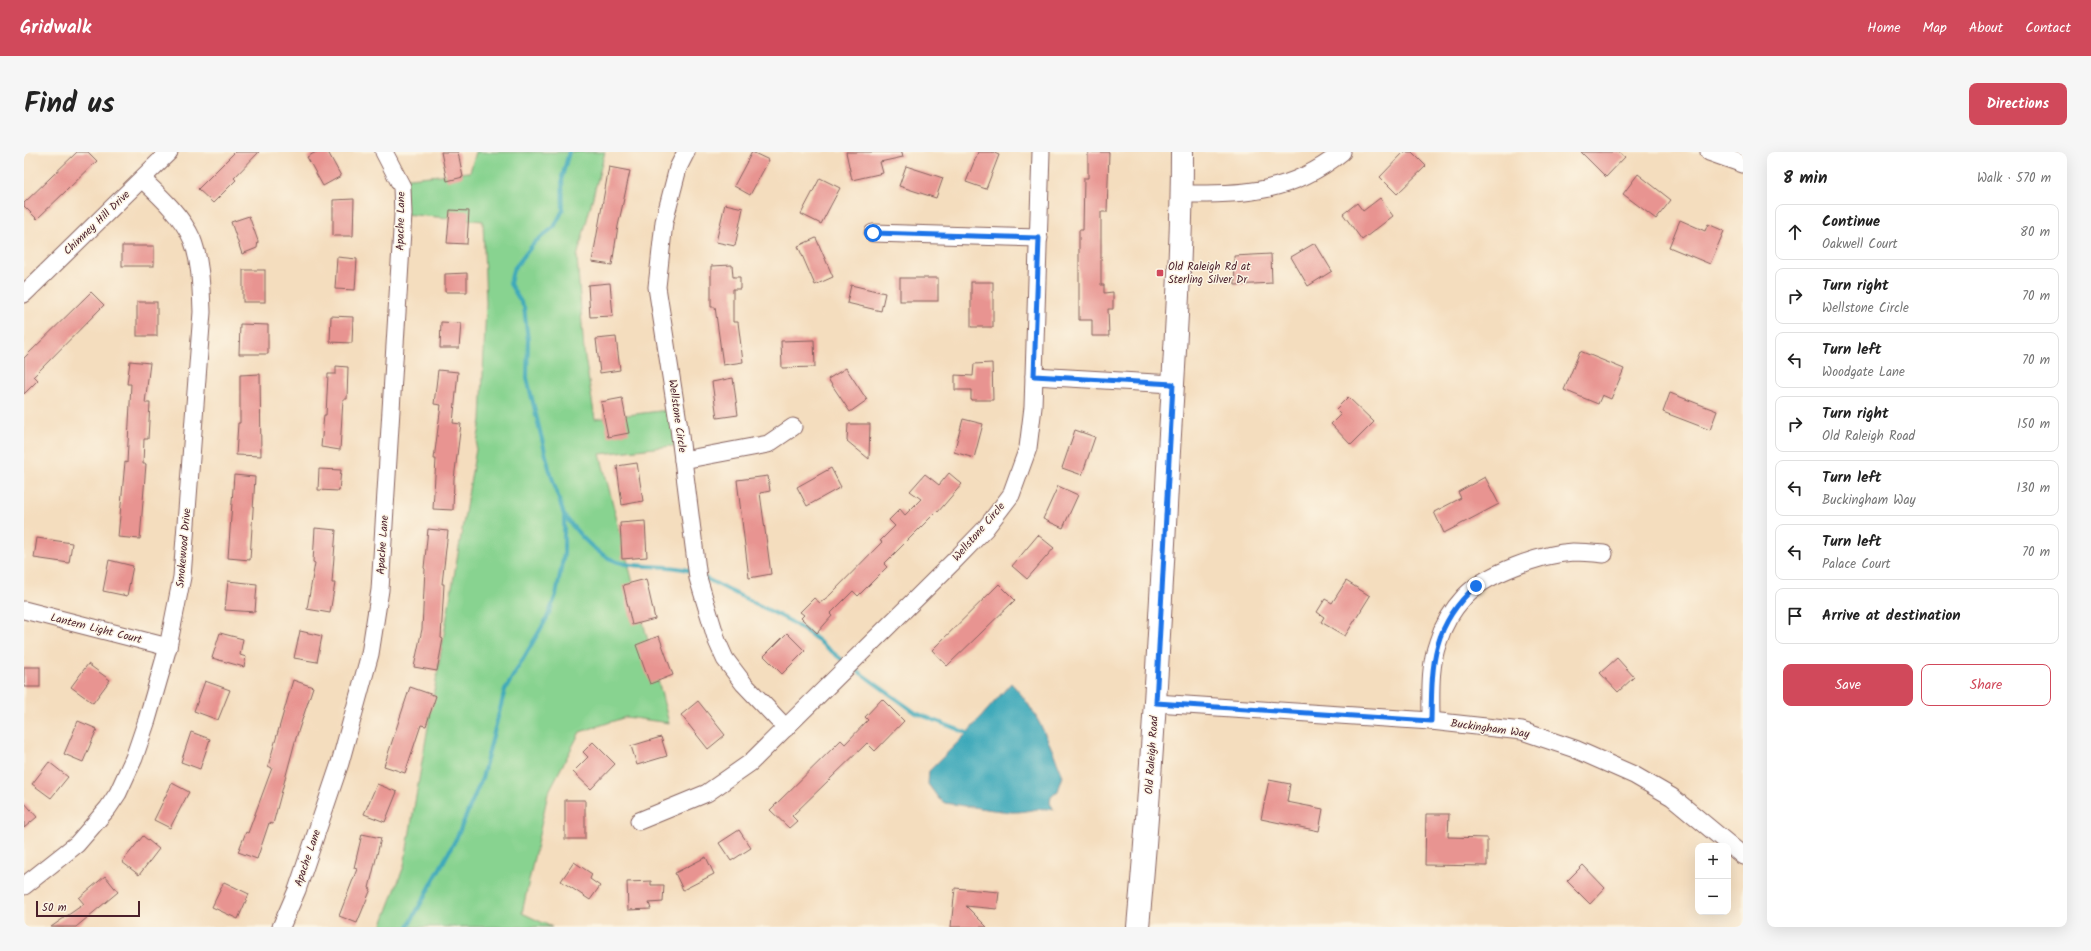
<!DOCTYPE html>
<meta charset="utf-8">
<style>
body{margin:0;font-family:Kalam,sans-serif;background:#f6f6f6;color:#222}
.controls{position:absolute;right:12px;bottom:12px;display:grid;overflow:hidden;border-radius:8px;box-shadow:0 4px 16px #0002}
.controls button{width:36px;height:36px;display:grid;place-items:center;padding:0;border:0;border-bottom:1px solid #e0e0e0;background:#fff;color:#222;font:20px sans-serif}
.scale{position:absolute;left:12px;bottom:10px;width:104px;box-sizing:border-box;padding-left:4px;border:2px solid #4a1f2b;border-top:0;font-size:11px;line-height:14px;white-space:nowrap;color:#4a1f2b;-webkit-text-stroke:3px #fcf5e5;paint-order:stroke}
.stop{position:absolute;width:12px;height:12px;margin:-9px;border:3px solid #1a73e8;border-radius:50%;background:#fff}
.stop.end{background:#1a73e8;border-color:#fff;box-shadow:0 1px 4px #0008}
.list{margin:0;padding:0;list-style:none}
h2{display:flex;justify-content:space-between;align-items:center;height:52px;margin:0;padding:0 16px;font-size:17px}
h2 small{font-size:13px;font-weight:400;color:#767676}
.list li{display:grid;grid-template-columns:26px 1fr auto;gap:12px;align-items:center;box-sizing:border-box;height:56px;margin:0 8px 8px;padding:0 8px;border:1px solid #e0e0e0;border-radius:8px}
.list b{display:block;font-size:15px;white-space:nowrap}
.list p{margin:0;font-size:13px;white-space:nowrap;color:#767676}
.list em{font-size:13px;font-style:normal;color:#767676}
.actions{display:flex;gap:8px;padding:12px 16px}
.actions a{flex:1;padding:9px 0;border:1px solid #d1495b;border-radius:8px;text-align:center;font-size:14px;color:#d1495b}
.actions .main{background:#d1495b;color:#fff}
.icon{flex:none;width:22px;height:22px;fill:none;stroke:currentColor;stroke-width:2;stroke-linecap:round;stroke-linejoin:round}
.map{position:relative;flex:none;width:1719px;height:775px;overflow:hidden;border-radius:8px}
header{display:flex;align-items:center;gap:24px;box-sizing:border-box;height:56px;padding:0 20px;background:#d1495b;color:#fff}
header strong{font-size:19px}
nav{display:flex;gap:22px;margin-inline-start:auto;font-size:14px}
.intro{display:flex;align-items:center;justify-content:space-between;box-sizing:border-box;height:96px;padding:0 24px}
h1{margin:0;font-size:28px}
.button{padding:10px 18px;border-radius:8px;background:#d1495b;color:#fff;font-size:14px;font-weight:700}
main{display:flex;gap:24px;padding:0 24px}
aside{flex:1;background:#fff;border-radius:8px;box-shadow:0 4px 16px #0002}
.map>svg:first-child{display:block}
.green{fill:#88d390;stroke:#69795e}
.water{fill:#3ca9ba;stroke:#436472}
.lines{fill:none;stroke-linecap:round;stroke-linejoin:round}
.stream{stroke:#3ca9ba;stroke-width:4}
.building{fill:#e89491}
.minor-casing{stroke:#86625e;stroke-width:19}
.major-casing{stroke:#86625e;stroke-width:24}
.minor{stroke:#fff;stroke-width:17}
.major{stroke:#fff;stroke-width:22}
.route{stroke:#1a73e8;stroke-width:5}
.poi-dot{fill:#d1495b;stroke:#fcf5e5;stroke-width:1.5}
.labels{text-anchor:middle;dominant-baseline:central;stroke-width:3;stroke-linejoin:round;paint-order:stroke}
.street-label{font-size:11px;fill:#4a1f2b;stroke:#fcf5e5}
.poi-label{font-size:11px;fill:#4a1f2b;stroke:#fcf5e5;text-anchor:start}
</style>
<header>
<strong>Gridwalk</strong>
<nav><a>Home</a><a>Map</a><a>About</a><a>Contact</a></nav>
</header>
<div class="intro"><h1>Find us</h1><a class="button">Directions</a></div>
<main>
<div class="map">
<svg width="1719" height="775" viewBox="0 0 1719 775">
<rect width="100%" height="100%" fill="#fcf5e5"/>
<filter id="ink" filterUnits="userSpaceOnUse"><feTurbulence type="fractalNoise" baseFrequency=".025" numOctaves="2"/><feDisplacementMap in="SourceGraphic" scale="8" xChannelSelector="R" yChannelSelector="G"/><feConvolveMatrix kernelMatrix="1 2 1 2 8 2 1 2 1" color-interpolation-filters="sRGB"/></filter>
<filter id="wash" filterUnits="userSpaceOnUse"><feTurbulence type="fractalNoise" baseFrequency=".012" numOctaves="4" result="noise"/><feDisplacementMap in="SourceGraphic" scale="16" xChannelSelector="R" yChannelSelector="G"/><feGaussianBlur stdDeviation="0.9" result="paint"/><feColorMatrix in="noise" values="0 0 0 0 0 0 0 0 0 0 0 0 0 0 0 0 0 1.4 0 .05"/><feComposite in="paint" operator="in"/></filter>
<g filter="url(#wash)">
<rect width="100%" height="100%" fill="#f4ddbe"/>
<path class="green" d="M452 0H581L553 105 560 199 571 267 652 257 657 293 576 302 645 571 602 565 556 580 524 641 498 761 528 775H357L380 714 457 268 462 152 459 69 379 62 375 27 446 20Z"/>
<path class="water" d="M987 531C1012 556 1026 592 1039 624L1034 639 1027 645 1026 651 1030 658C1015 654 1002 661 987 660 965 658 943 654 921 651L915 647 904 632 905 619 943 581Z"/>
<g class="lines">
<g class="stream">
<path d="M540 363C555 383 576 408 602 412 624 416 648 412 670 420"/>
<path d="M679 425 766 469 787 483 822 511"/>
<path d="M828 515 892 561 943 581 946 585"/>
<path d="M384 775 433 685 458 626 481 538 523 466 532 443 540 402V363L525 316 503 226 504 188 500 155 486 132 489 118 496 109 511 90 530 75 539 58 538 25 545 0"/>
</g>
</g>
<g id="blocks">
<g class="building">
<path d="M53 0H64L73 9 13 67 0 54V51Z"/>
<path d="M211 0H235L210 26 212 28 189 51 174 37Z"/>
<path d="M292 0H304L317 24 299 34 283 5Z"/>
<path d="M417 0H434L439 25 423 29Z"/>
<path d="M728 0 745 8 726 43 710 34Z"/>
<path d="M822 0H878L879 5 856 10 859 21 828 28Z"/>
<path d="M954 0H968L975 3 962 37 942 30Z"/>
<path d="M1064 0H1085L1083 60H1077V133H1080V141L1089 140V157H1084L1085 184H1068V168H1055V78H1059L1060 26H1064Z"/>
<path d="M1380 0H1388L1402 14 1373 42 1356 25Z"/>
<path d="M1557 0H1595L1601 5 1582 25Z"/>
<path d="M882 14 919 26 912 46 875 34Z"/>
<path d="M585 15 606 19 594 74 588 113 568 110Z"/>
<path d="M1614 22 1647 48 1632 67 1599 42Z"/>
<path d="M796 26 816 36 797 72 777 62Z"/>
<path d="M1356 46 1369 64 1338 88 1319 62 1333 51 1339 59Z"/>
<path d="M330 47 329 84H309V48Z"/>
<path d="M701 52 719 56 711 94 692 90Z"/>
<path d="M426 58 445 59 443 92 423 91Z"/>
<path d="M225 64 234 89 233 96 218 102 207 70Z"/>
<path d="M1656 68 1681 79 1684 72 1700 79 1686 112 1645 95Z"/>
<path d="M792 86 809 125 791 133 774 94Z"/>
<path d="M1291 91 1308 119 1284 134 1267 105Z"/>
<rect x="98" y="94" width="32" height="20"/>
<path d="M1247 102 1248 131 1211 133 1210 104Z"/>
<path d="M313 105 333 107 331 138 311 137Z"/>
<path d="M708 113 709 125H716V137H709V170H714L719 210 699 213 691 155H687V114Z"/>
<rect x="219" y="118" width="22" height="32"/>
<path d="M443 121V140H421V122Z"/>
<rect x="876" y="126" width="38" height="23"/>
<rect x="947" y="130" width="22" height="45"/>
<path d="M586 131 589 164 566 165 564 133Z"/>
<path d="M827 133 861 141 857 159 823 151Z"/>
<path d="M67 140 80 153 10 224 14 228 0 242V206Z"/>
<rect x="113" y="150" width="20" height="34"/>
<path d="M307 164 329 165 328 191 306 190Z"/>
<path d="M417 170 437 171 435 196H416Z"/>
<path d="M216 172 244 173V202H215Z"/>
<path d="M592 185 596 218 576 221 572 187Z"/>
<path d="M790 188 791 215 758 216 757 189Z"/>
<path d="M1556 199 1600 217 1587 247 1578 243 1574 252 1540 238Z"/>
<path d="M106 209 126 211 121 251H126L124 287H120L119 312H122L116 387 94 385 101 310 103 311 107 232H103Z"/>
<path d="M968 211 969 248H947V238H931V223L949 224 950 212Z"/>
<path d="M312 214 324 215 323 247H319L316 298 297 295 300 263H302L304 222H312Z"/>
<path d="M822 216 843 248 826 260 804 227Z"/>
<path d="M414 218 434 220 429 271 437 272 430 327 429 358 409 357 412 307H410L417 253 410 252Z"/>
<path d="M236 222 237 304 212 303 214 271H216V223Z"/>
<path d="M709 226 714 263 693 266 688 230Z"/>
<path d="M1646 241 1693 259 1686 278 1639 260Z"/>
<path d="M1324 245 1350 270 1327 293 1307 272 1317 262 1312 257Z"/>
<path d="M598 246 605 281 584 285 577 250Z"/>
<path d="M939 267 959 272 950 306 930 300Z"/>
<path d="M824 272H846L845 307 823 289Z"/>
<path d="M1051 278 1071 285 1058 323 1038 316Z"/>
<path d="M613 311 619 349 598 353 593 314Z"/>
<path d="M807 316 817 335 783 354 773 335Z"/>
<path d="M295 317 317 318 315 339 294 338Z"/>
<path d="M925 321 938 332 914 360 913 359 860 412 863 415 834 444 829 439 806 462 808 464 793 481 777 466 780 463 776 460 790 446 796 451 806 443 858 390 856 389 871 374 865 368 876 357 881 363 897 347 886 339 901 322 915 333Z"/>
<path d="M210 323 231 325 226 408 204 406Z"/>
<path d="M744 324 746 339 736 341 747 422 725 426 713 328Z"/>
<path d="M1461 325 1475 352 1420 381 1410 360 1437 346 1434 340Z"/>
<path d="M1034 334 1054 343 1039 376 1019 367Z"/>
<path d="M621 369 623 405 598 407 596 371Z"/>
<path d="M291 376 312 378 308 431H311L306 461 283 457 291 411 289 410Z"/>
<path d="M404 377 424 379 418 432H420L417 486 419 487 413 519 390 515 398 477 401 417 400 416Z"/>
<path d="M1014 383 1030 396 1003 427 988 414Z"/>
<path d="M13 386 48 391 45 411 10 406Z"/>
<path d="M85 408 109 414 103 444 79 439Z"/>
<path d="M622 427 631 467 608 473 599 433Z"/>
<path d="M204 429 233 432 231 460 201 458Z"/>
<path d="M1322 429 1346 444 1321 484 1297 470 1300 465 1293 460 1301 447 1308 451Z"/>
<path d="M975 432 991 448 923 514 908 498Z"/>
<path d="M276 479 298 484 293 510 270 506Z"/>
<path d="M196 481 219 487 216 503 222 505 220 515 188 506Z"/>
<path d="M763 481 781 499 758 522 740 504Z"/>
<path d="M635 484 649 523 626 532 612 493Z"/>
<path d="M1593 506 1610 525 1594 540 1576 521Z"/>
<path d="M64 512 86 528 69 551 47 535Z"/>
<rect x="0" y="515" width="16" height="20"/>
<path d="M269 528 289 535 272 586 249 672 245 671 233 707 214 700 222 680 224 681 248 616 244 614Z"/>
<path d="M181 529 206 538 194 568 170 559Z"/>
<path d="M386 535 412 544 402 574 397 573 381 621 360 614Z"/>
<path d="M858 547 880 569 851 599 843 591 768 664 773 669 765 676 746 658 817 588 821 592 844 568 841 565Z"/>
<path d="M674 549 701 583 684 597 657 563Z"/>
<path d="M54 569 73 577 59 610 40 602Z"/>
<path d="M167 580 186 587 176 617 157 610Z"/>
<path d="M637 585 643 604 613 613 607 594Z"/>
<path d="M569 590 591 612 567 637 549 620 564 605 559 600Z"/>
<path d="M25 610 44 625 27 646 8 632Z"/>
<path d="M1245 628 1266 632 1263 650 1299 657 1295 679 1237 667Z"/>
<path d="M148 631 165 640 146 676 130 668Z"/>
<path d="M353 632 373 640 361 670 340 662Z"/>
<rect x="541" y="648" width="20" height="39"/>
<path d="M0 650 13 665 0 676Z"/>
<path d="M1402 662H1425L1424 685 1463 686V714L1401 713Z"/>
<path d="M715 678 727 696 707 709 695 691Z"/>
<path d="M338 682 357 686 345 736 347 737 333 771 315 764 333 717 330 716Z"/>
<path d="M119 684 135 697 115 723 98 710Z"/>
<path d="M682 705 690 722 659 738 651 721Z"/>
<path d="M550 710 568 722 566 727 576 734 566 748 537 729Z"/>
<path d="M1559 713 1581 736 1566 752 1543 729Z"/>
<path d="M81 724 94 740 52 775H27L60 752 55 746Z"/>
<path d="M627 729V733H640L639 750 625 751 627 757 604 758 603 730Z"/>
<path d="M200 730 225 742 214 767 188 755Z"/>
<path d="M931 736 975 740 973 757 942 754 963 775H927Z"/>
</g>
</g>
</g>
<g filter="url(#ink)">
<use href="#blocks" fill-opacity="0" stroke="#86625e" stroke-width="1"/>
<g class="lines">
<g class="minor-casing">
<g id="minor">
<path d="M662 0 654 16 640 70 633 135 655 276 674 426 693 489 701 507 720 532 762 576"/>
<path d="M1685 0 1719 12"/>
<path d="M1158 42C1219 43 1268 41 1318 0"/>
<path d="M849 81 1015 86"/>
<path d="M0 142 145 0"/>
<path d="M1010 224 1149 232"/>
<path d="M659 308 744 292 769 275"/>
<path d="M0 458 144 495"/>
<path d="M1132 551 1407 569 1498 579 1551 597 1610 623 1648 645 1719 704"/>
<path d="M1407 569C1407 543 1405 515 1414 490 1419 473 1429 457 1441 444 1463 421 1518 402 1549 400 1559 400 1570 401 1580 402"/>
<path d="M615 669 683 641 726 611 930 409 961 377 987 343 1004 296 1009 255 1017 0"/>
<path d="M0 734 53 692 84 656 94 641 110 606 123 568 144 495 158 425 178 160C177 136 177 110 168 87 158 64 136 44 118 27"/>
<path d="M257 775 273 738 316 611 346 502 356 438 379 62 378 35 360 0"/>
</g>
</g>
<g class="major-casing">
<path id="major" d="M1114 775C1128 622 1136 469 1144 316 1150 211 1158 105 1158 0"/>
</g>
<use href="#minor" class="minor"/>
<use href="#major" class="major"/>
</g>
</g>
<g class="lines" filter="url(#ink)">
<path class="route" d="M849 81 1015 86 1010 224 1149 232 1132 551 1407 569C1408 513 1407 474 1452 434"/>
</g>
<rect class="poi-dot" x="1132" y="117" width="8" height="8" rx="2"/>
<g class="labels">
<g class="street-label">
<text transform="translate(377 69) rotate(-89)">Apache Lane</text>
<text transform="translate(73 71) rotate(-44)">Chimney Hill Drive</text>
<text transform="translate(653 264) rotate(82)">Wellstone Circle</text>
<text transform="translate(955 380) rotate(-49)">Wellstone Circle</text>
<text transform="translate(359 393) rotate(-86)">Apache Lane</text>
<text transform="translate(160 396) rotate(-85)">Smokewood Drive</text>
<text transform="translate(72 477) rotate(14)">Lantern Light Court</text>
<text transform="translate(1466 577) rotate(8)">Buckingham Way</text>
<text transform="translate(1128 603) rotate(-86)">Old Raleigh Road</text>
<text transform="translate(284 706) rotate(-71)">Apache Lane</text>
</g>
<g class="poi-label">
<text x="1144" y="115">Old Raleigh Rd at<tspan x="1144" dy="13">Sterling Silver Dr</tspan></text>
</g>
</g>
</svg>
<div class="controls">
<button>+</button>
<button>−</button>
</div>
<div class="scale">50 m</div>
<div class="stop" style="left:849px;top:81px"></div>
<div class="stop end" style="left:1452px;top:434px"></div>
</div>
<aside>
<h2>8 min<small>Walk · 570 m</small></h2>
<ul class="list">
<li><svg class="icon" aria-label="ahead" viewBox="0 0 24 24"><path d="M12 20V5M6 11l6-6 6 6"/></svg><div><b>Continue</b><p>Oakwell Court</p></div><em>80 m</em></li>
<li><svg class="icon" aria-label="right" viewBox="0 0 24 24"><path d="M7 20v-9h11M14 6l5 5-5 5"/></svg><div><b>Turn right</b><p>Wellstone Circle</p></div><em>70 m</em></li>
<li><svg class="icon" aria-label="left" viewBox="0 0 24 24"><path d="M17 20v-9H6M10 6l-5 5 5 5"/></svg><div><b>Turn left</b><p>Woodgate Lane</p></div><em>70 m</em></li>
<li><svg class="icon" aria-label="right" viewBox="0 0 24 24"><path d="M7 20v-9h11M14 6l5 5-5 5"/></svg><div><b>Turn right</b><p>Old Raleigh Road</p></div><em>150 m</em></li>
<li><svg class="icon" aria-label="left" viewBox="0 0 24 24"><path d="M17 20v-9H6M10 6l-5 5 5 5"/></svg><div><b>Turn left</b><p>Buckingham Way</p></div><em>130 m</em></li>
<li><svg class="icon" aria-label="left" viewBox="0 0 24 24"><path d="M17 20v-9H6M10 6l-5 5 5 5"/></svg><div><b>Turn left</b><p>Palace Court</p></div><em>70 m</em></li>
<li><svg class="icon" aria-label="arrive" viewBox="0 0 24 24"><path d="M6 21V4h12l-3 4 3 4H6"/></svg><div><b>Arrive at destination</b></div></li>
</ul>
<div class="actions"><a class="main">Save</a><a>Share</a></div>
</aside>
</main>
